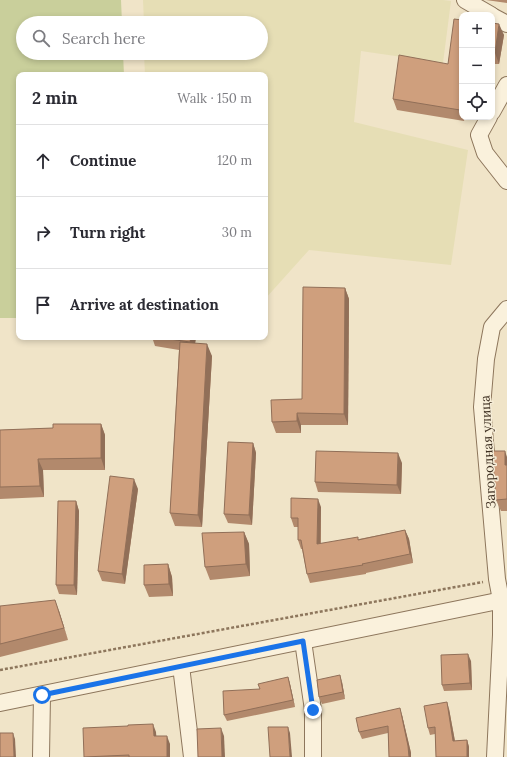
<!DOCTYPE html>
<meta charset="utf-8">
<style>
body{margin:0;font-family:Lora,serif;background:#f2f2f3;color:#2b2b33}
.controls{position:absolute;right:12px;top:12px;display:grid;overflow:hidden;border-radius:8px;box-shadow:0 2px 6px #0003}
.controls button{width:36px;height:36px;display:grid;place-items:center;padding:0;border:0;border-bottom:1px solid #e1e1e2;background:#fff;color:#2b2b33;font:20px sans-serif}
.stop{position:absolute;width:12px;height:12px;margin:-9px;border:3px solid #1a73e8;border-radius:50%;background:#fff}
.stop.end{background:#1a73e8;border-color:#fff;box-shadow:0 1px 4px #0008}
.list{margin:0;padding:0;list-style:none}
h2{display:flex;justify-content:space-between;align-items:center;height:52px;margin:0;padding:0 16px;font-size:17px}
h2 small{font-size:13px;font-weight:400;color:#7c7c81}
.list li{display:grid;grid-template-columns:26px 1fr auto;gap:12px;align-items:center;box-sizing:border-box;height:72px;padding:0 16px;border-top:1px solid #e1e1e2}
.list b{display:block;font-size:15px;white-space:nowrap}
.list em{font-size:13px;font-style:normal;color:#7c7c81}
.icon{flex:none;width:22px;height:22px;fill:none;stroke:currentColor;stroke-width:2;stroke-linecap:round;stroke-linejoin:round}
.map{position:relative;flex:none;width:507px;height:757px;overflow:hidden}
.search{position:absolute;background:#fff;box-shadow:0 2px 6px #0003;left:16px;top:16px;width:252px;height:44px;display:flex;align-items:center;gap:10px;box-sizing:border-box;padding:0 14px;border-radius:22px;color:#7c7c81;font-size:15px}
.panel{position:absolute;background:#fff;box-shadow:0 2px 6px #0003;left:16px;top:72px;width:252px;height:268px;border-radius:8px}
.map>svg:first-child{display:block}
.farmland{fill:#e6deb5}
.green{fill:#c9cf9b}
.lines{fill:none;stroke-linecap:round;stroke-linejoin:round}
.minor-casing{stroke:#8d765c;stroke-width:18}
.path{stroke:#8d765c;stroke-width:2.5;stroke-dasharray:3 2;stroke-linecap:butt}
.minor{stroke:#faf1dc;stroke-width:16}
.wall{fill:#b2896c}
.shaded-wall{fill:#916f58}
.building{fill:#cf9f7d;stroke:#916f58}
.route{stroke:#1a73e8;stroke-width:5}
.labels{text-anchor:middle;dominant-baseline:central;stroke-width:3;stroke-linejoin:round;paint-order:stroke}
.street-label{font-size:13px;fill:#3d2e20;stroke:#f7eed8}
</style>
<div class="map">
<svg width="507" height="757" viewBox="0 0 507 757">
<rect width="100%" height="100%" fill="#f0e4c8"/>
<path class="farmland" d="M143 0H443L451 1 443 63 361 51 354 122 468 150 451 265 309 250 265 299V75H145L144 53H261V23H144Z"/>
<path class="green" d="M0 0H121L122 23H23V53H123L124 75H19V318H0Z"/>
<g class="lines">
<g class="minor-casing">
<g id="minor">
<path d="M465 0 491 15"/>
<path d="M492 16 507 24"/>
<path d="M492 112 507 85"/>
<path d="M489 117 479 135 485 153 507 181"/>
<path d="M303 641 313 710V757"/>
<path d="M181 666 192 757"/>
<path d="M0 703 507 599"/>
<path d="M41 757 42 695"/>
<path d="M495 757 501 635V600L497 579 482 407 486 359 492 327 507 309"/>
</g>
</g>
<path class="path" d="M0 670 483 582"/>
<use href="#minor" class="minor"/>
</g>
<g class="wall">
<path d="M486 0H507V3Z"/>
<path d="M462 20V117H465L464 121 397 110 393 99 448 64Z"/>
<path d="M492 23 504 35 499 64H492Z"/>
<path d="M345 288 349 299 348 425H301V433H276L272 422 302 399Z"/>
<path d="M265 309 267 315 266 338 244 337H265Z"/>
<path d="M152 337H196L195 343 212 356 202 527 175 526 170 513 179 350 155 346Z"/>
<path d="M101 424 105 435V470H43L44 497 0 499V428V430L53 428Z"/>
<path d="M253 443 256 453 252 525 228 523 224 514Z"/>
<path d="M507 457V511H501L496 500Z"/>
<path d="M402 463 401 494 318 492 315 482Z"/>
<path d="M138 489 125 584 102 581 98 571Z"/>
<path d="M76 501 79 511 77 595 59 594 56 585Z"/>
<path d="M321 507V544L359 539 405 530 409 539 413 563 366 573V574L310 583 307 574 302 549H301L298 540V527H294L291 518Z"/>
<path d="M244 532 249 544 250 576 210 580 205 567Z"/>
<path d="M168 564 172 577 173 596 149 597 144 585Z"/>
<path d="M0 606 59 611 68 640 0 657Z"/>
<path d="M471 661 472 690 444 691 442 685Z"/>
<path d="M288 677 290 684 295 707 227 721 224 715 260 689Z"/>
<path d="M342 682 345 699 322 704 319 697Z"/>
<path d="M449 709 455 741 467 740 469 747V757H436L435 734 430 735 428 728Z"/>
<path d="M402 715 411 753V757H389L388 733 362 739 359 732Z"/>
<path d="M156 732V736L170 744V757H84Z"/>
</g>
<g class="shaded-wall">
<path d="M499 24 504 35 499 64 495 53Z"/>
<path d="M462 100V114L460 110Z"/>
<path d="M345 288 349 299 348 425 344 414Z"/>
<path d="M265 309 267 315 266 338 265 336Z"/>
<path d="M191 337H196L194 352 190 342Z"/>
<path d="M207 344 212 356 202 527 198 515Z"/>
<path d="M297 413 301 425V433L297 421Z"/>
<path d="M101 424 105 435V470L101 458Z"/>
<path d="M253 443 256 453 252 525 249 515Z"/>
<path d="M505 451 507 457V470L505 465Z"/>
<path d="M398 453 402 463 401 494 397 485Z"/>
<path d="M38 459 43 470 44 497 40 486Z"/>
<path d="M134 479 138 489 125 584 122 574Z"/>
<path d="M318 499 321 507 320 553 317 544Z"/>
<path d="M76 501 79 511 77 595 74 585Z"/>
<path d="M405 530 409 539 413 563 410 554Z"/>
<path d="M244 532 249 544 250 576 246 564Z"/>
<path d="M168 564 172 577 173 596 169 584Z"/>
<path d="M55 600 59 611 68 640 64 628Z"/>
<path d="M468 654 471 661 472 690 470 683Z"/>
<path d="M340 675 342 682 345 699 343 692Z"/>
<path d="M288 677 290 684 295 707 293 700Z"/>
<path d="M447 702 449 709 456 747 453 741Z"/>
<path d="M400 708 402 715 411 753V757H409Z"/>
<path d="M153 724 156 732 157 745 154 736Z"/>
<path d="M288 727 290 733 292 757H290Z"/>
<path d="M221 728 224 736 225 757H222Z"/>
<path d="M13 733 15 739 16 757H14Z"/>
<path d="M167 736 170 744V757H167Z"/>
<path d="M467 740 469 747V757H467Z"/>
</g>
<g class="building">
<path d="M454 19 462 20V100L460 110 393 99 399 55 448 64Z"/>
<path d="M492 23 499 24 495 53H492Z"/>
<path d="M303 287 345 288 344 414 297 413V421L272 422 271 400 302 399Z"/>
<path d="M156 337H191L190 342Z"/>
<path d="M180 342 207 344 198 515 170 513Z"/>
<path d="M53 424H101V458L38 459 40 486 0 487V430L53 428Z"/>
<path d="M228 442 253 443 249 515 224 514Z"/>
<path d="M316 451 398 453 397 485 315 482Z"/>
<path d="M492 451H505V465H507V499L496 500Z"/>
<path d="M110 476 134 479 122 574 98 571Z"/>
<path d="M291 498 318 499 317 544 358 537V540L405 530 410 554 362 564 363 565 307 574 301 540H298V518H291Z"/>
<path d="M58 501H76L74 585H56Z"/>
<path d="M244 532 246 564 205 567 202 533Z"/>
<path d="M168 564 169 584 144 585V565Z"/>
<path d="M55 600 64 628 0 644V606Z"/>
<path d="M468 654 470 683 442 685 441 655Z"/>
<path d="M340 675 343 692 319 697 317 680Z"/>
<path d="M288 677 293 700 224 715 223 691 260 689 258 684Z"/>
<path d="M447 702 453 741 467 740V757H436L435 727 428 728 424 706Z"/>
<path d="M400 708 408 746 409 757H389L388 726 359 732 356 718Z"/>
<path d="M153 724 154 736H167V757H129V755L84 757 83 728 128 726V725Z"/>
<path d="M268 727H288L290 757H270Z"/>
<path d="M221 728 222 757H198L197 729Z"/>
<path d="M0 733H13L14 757H0Z"/>
</g>
<g class="lines">
<path class="route" d="M42 695 303 641 313 710"/>
</g>
<g class="labels">
<g class="street-label">
<text transform="translate(488 452) rotate(-93)">Загородная улица</text>
</g>
</g>
</svg>
<div class="controls">
<button>+</button>
<button>−</button>
<button><svg class="icon" aria-label="locate" viewBox="0 0 24 24"><circle cx="12" cy="12" r="6"/><path d="M12 2v4M12 18v4M2 12h4M18 12h4"/></svg></button>
</div>
<div class="stop" style="left:42px;top:695px"></div>
<div class="stop end" style="left:313px;top:710px"></div>
<div class="search"><svg class="icon" aria-label="search" viewBox="0 0 24 24"><circle cx="10" cy="10" r="6"/><path d="M15 15l6 6"/></svg>Search here</div>
<section class="panel">
<h2>2 min<small>Walk · 150 m</small></h2>
<ul class="list">
<li><svg class="icon" aria-label="ahead" viewBox="0 0 24 24"><path d="M12 20V5M6 11l6-6 6 6"/></svg><div><b>Continue</b></div><em>120 m</em></li>
<li><svg class="icon" aria-label="right" viewBox="0 0 24 24"><path d="M7 20v-9h11M14 6l5 5-5 5"/></svg><div><b>Turn right</b></div><em>30 m</em></li>
<li><svg class="icon" aria-label="arrive" viewBox="0 0 24 24"><path d="M6 21V4h12l-3 4 3 4H6"/></svg><div><b>Arrive at destination</b></div></li>
</ul>
</section>
</div>
